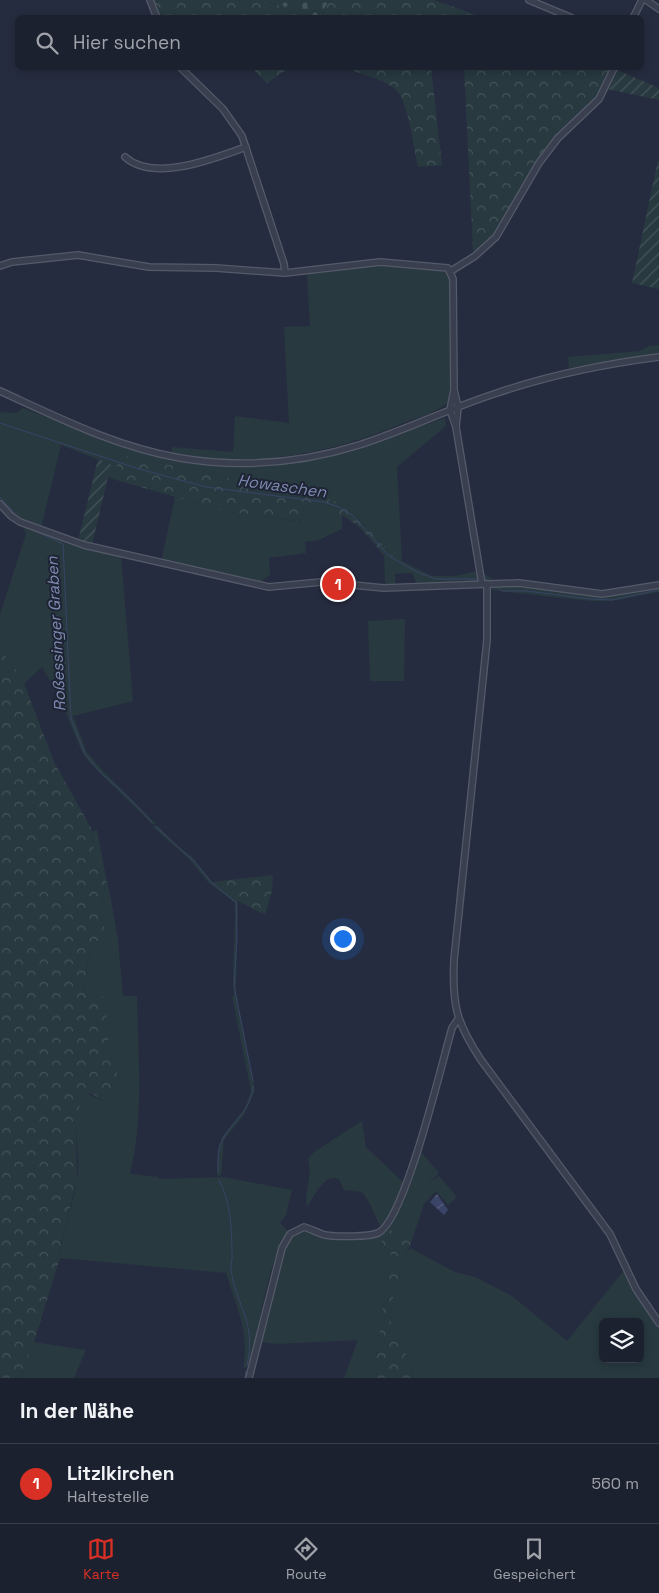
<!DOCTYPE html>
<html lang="de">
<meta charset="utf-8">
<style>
body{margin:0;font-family:"Space Grotesk",sans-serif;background:#252937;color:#f1f3f6}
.controls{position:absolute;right:15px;bottom:15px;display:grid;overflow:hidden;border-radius:8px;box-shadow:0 2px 8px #0003}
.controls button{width:45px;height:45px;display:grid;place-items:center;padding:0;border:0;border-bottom:1px solid #3a3e4b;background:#1c212f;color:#f1f3f6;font:25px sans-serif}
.you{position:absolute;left:342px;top:938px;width:18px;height:18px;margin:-12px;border:4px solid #fff;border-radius:50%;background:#1a73e8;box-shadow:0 0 0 8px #1a73e833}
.badge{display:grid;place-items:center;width:32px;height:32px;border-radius:50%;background:#d93025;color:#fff;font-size:16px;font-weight:700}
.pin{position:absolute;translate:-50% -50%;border:2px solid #fff;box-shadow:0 1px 5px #0006}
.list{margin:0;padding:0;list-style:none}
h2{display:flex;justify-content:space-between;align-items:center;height:65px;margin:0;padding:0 20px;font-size:21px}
h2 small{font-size:16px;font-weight:400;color:#a0a3aa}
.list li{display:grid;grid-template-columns:32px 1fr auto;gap:15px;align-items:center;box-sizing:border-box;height:80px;padding:0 20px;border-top:1px solid #3a3e4b}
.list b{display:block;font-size:19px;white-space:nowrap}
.list p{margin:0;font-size:16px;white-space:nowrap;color:#a0a3aa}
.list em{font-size:16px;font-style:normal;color:#a0a3aa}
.icon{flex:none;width:28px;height:28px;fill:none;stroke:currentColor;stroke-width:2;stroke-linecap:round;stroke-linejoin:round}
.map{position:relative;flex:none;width:659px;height:1378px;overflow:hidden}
.search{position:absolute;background:#1c212f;box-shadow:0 2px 8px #0003;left:15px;right:15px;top:15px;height:55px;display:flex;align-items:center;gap:12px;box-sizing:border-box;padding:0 18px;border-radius:8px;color:#a0a3aa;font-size:19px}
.sheet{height:145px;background:#1c212f}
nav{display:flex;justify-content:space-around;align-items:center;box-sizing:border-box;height:70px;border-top:1px solid #3a3e4b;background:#1c212f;font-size:14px;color:#a0a3aa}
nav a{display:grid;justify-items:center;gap:2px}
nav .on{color:#d93025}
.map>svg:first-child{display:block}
.grass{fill:#283940;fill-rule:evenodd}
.forest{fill:url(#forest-crowns)}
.cemetery{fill:url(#cemetery-stones)}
.garden{fill:url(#garden-furrows)}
.water{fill:url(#water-waves)}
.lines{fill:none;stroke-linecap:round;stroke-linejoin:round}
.stream{stroke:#3a4466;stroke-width:1}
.minor-casing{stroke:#555a6a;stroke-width:8}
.minor{stroke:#3a3f4f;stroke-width:5.5}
.labels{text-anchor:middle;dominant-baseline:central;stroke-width:4;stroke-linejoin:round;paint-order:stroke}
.water-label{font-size:16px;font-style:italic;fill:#7e8bb1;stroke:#1f2434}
</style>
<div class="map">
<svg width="659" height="1378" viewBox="0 0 659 1378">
<defs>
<pattern id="forest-crowns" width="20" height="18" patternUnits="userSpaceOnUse" patternTransform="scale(1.25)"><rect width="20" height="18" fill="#283940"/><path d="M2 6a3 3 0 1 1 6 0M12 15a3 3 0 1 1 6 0" fill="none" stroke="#45545a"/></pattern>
<pattern id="cemetery-stones" width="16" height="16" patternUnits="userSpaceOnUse" patternTransform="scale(1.25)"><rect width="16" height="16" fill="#283940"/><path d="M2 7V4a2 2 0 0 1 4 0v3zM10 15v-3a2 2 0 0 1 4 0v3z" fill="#45545a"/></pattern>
<pattern id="garden-furrows" width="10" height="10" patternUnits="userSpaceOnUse" patternTransform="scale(1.25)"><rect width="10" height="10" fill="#283940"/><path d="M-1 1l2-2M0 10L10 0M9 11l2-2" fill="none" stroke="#45545a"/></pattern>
<pattern id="water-waves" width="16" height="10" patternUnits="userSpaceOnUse" patternTransform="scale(1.25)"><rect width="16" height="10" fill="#3a4466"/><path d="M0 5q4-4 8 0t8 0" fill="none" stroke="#545d7b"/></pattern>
</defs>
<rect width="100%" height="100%" fill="#262c3f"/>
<g class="grass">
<path d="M380 264 446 269 451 280V390L448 403C436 412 420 417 406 422 332 454 251 469 171 453L172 447 233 452 235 416 289 423 284 327 310 326 307 274Z"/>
<path d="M659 345V355L569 368 568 357 639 351 649 346Z"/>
<path d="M23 408 100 438 153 455 200 464 236 466 298 462 329 457 445 418 446 426 397 467 402 561 432 576H455L478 571 499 582 417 584 412 573 395 574V586H385L384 556 392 555 355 515 322 498 256 488 216 474 120 455 113 479 107 477 110 464 61 445 41 528 18 519 0 501V412L16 413Z"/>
<path d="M175 497 224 511 303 522 302 502 321 505 342 513V529L319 540 305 542 306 553 269 558 270 575 258 584 161 562Z"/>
<path d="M22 525 121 556 133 701 73 716 87 752 103 771 156 824H152L89 762 82 752 58 694 42 667 24 684 0 649V614L26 534Z"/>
<path d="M519 585 602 596 659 587V592L612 601H590L491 590 495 586Z"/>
<path d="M405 619 404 681H370L368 621Z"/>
<path d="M152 826H158L175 844 192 857 212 882 238 901 236 992 255 1090 244 1115 224 1140 221 1175 217 1176 218 1149 222 1137 244 1110 251 1091 232 996H234C231 965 236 934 235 903L208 882 189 859Z"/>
<path d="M97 830 107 882C92 874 94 846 92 831Z"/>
<path d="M110 894 118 940 123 996H137C138 1055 144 1117 130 1174L158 1177 159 1179 223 1177 292 1190 286 1215 280 1223 289 1232C270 1250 257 1335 251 1363L247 1367 243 1368C250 1332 236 1306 226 1273L60 1258C61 1228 76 1201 78 1171 80 1146 69 1115 84 1092L104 1101 109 1098 120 1079 109 1055 106 1037 84 992 89 950 94 942H99L106 933 99 909Z"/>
<path d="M362 1121 366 1147 405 1184 399 1200 381 1228 368 1200 362 1192 344 1190 339 1179C325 1173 314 1196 307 1207 304 1191 313 1174 308 1159L314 1152Z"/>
<path d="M419 1150 439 1173 429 1183 439 1176 457 1197 448 1205 436 1191 424 1204 411 1243 389 1229 404 1200Z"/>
<path d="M304 1229 324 1236 381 1235 382 1245 391 1252 373 1378H344L358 1340 277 1344 259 1342 283 1248 293 1234Z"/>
<path d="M410 1248 455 1272 475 1277 512 1296 567 1341 625 1269 659 1325V1378H413L404 1347 390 1320 394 1293 406 1254ZM603 1322H640V1359H603Z"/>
<path d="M34 1342 86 1350 74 1378H19Z"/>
</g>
<g class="forest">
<path d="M152 0H248L296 8 306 17H159Z"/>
<path d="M330 0H434L482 17H318Z"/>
<path d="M252 68H289L267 83Z"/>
<path d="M345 68H431L442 165 418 167C414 149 408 99 395 89 385 80 359 73 345 68Z"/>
<path d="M464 68H612L597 98 549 147 518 192 498 233 476 253 473 251Z"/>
<path d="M120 455 216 474 256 488 332 500 346 507 355 515 393 556H384C361 525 341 508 302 502L304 522 224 511 113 479Z"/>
<path d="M0 649 22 678 54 762 91 828 96 865 100 876 107 882 110 894 99 909 106 933 103 940 94 942 89 950 84 992 87 995 105 997 109 1055 120 1079 109 1098 104 1101 92 1094 84 1092 81 1097 76 1126 77 1181 61 1242 60 1258 34 1342 19 1378H0Z"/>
<path d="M273 875 272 891 265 915 238 901 212 882Z"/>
<path d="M389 1229 411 1243 406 1254 394 1293 390 1320 404 1347 413 1378H373L391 1252 382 1245 381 1235Z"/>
</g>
<path class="cemetery" d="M248 0H330L318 17 306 18 296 8Z"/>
<g class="garden">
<path d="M615 69 659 88V100L607 89Z"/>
<path d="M658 160 659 161V289L632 283Z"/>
<path d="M98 459 111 464 92 545 78 541Z"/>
</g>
<path class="water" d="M437 1194 448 1210 444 1215 430 1202Z"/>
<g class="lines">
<g class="stream">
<path d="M0 423 136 468 206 487 324 502 339 507 353 516 389 556 417 572 436 579H479"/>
<path d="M0 497 19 518"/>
<path d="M28 528 63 544 71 719 85 754 99 771 129 798 152 822"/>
<path d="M483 579 491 581"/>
<path d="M496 586 502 591H527L591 599 612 600 659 590"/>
<path d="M156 827 194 861 212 883 236 902 237 938 234 986 253 1081"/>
<path d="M218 1172C218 1159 217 1148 224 1137 235 1118 252 1109 253 1086"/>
<path d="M219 1180C231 1202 232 1230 232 1255 233 1260 230 1264 231 1270 237 1308 257 1323 247 1365"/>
<path d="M245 1378 246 1371"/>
</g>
<g class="minor-casing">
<g id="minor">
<path d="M150 0 157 18"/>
<path d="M529 0 572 18"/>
<path d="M646 0 659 9"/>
<path d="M633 18 642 0"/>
<path d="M181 68 223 109 242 136 284 264 285 273"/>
<path d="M125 157C154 183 215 158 246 147"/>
<path d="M0 266 12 262 78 255 149 267 216 268 285 273 380 262 448 268 453 279 454 390 450 410 456 427 482 584"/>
<path d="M451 271 475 256 496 237 539 163 558 138 599 99 614 68"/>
<path d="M454 390 458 407 456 427"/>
<path d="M0 391C59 418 116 447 180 458 240 468 302 463 359 445 406 430 450 408 497 393 550 375 604 364 659 357"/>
<path d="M0 504 11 516 20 522 84 545 269 587 321 582 384 588 519 583 602 594 659 585"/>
<path d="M487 584V640L454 960C452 1005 456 1022 481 1060L610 1234 636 1289 659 1323"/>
<path d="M249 1378 282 1248 290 1234 304 1227C311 1229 318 1233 325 1235 336 1237 369 1237 378 1233 405 1221 442 1062 452 1028L458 1019"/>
</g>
</g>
<use href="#minor" class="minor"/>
</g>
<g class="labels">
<g class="water-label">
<text transform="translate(282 486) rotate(8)">Howaschen</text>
<text transform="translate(56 634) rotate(-93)">Roßessinger Graben</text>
</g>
</g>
</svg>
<div class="controls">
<button><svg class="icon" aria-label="layers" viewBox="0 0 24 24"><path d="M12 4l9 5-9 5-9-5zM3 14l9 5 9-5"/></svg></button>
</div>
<div class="you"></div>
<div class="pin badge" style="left:338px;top:584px">1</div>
<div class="search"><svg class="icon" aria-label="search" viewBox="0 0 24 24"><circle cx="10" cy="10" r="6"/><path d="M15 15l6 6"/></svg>Hier suchen</div>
</div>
<section class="sheet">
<h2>In der Nähe<small></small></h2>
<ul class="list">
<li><span class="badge">1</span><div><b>Litzlkirchen</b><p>Haltestelle</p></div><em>560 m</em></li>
</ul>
</section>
<nav>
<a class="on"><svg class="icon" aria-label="map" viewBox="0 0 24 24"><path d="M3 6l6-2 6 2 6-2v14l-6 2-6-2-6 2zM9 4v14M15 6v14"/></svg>Karte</a>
<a><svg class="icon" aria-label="directions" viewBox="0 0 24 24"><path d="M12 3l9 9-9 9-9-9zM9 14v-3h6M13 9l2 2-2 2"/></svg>Route</a>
<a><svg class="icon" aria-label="saved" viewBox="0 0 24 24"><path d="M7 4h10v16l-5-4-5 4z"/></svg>Gespeichert</a>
</nav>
